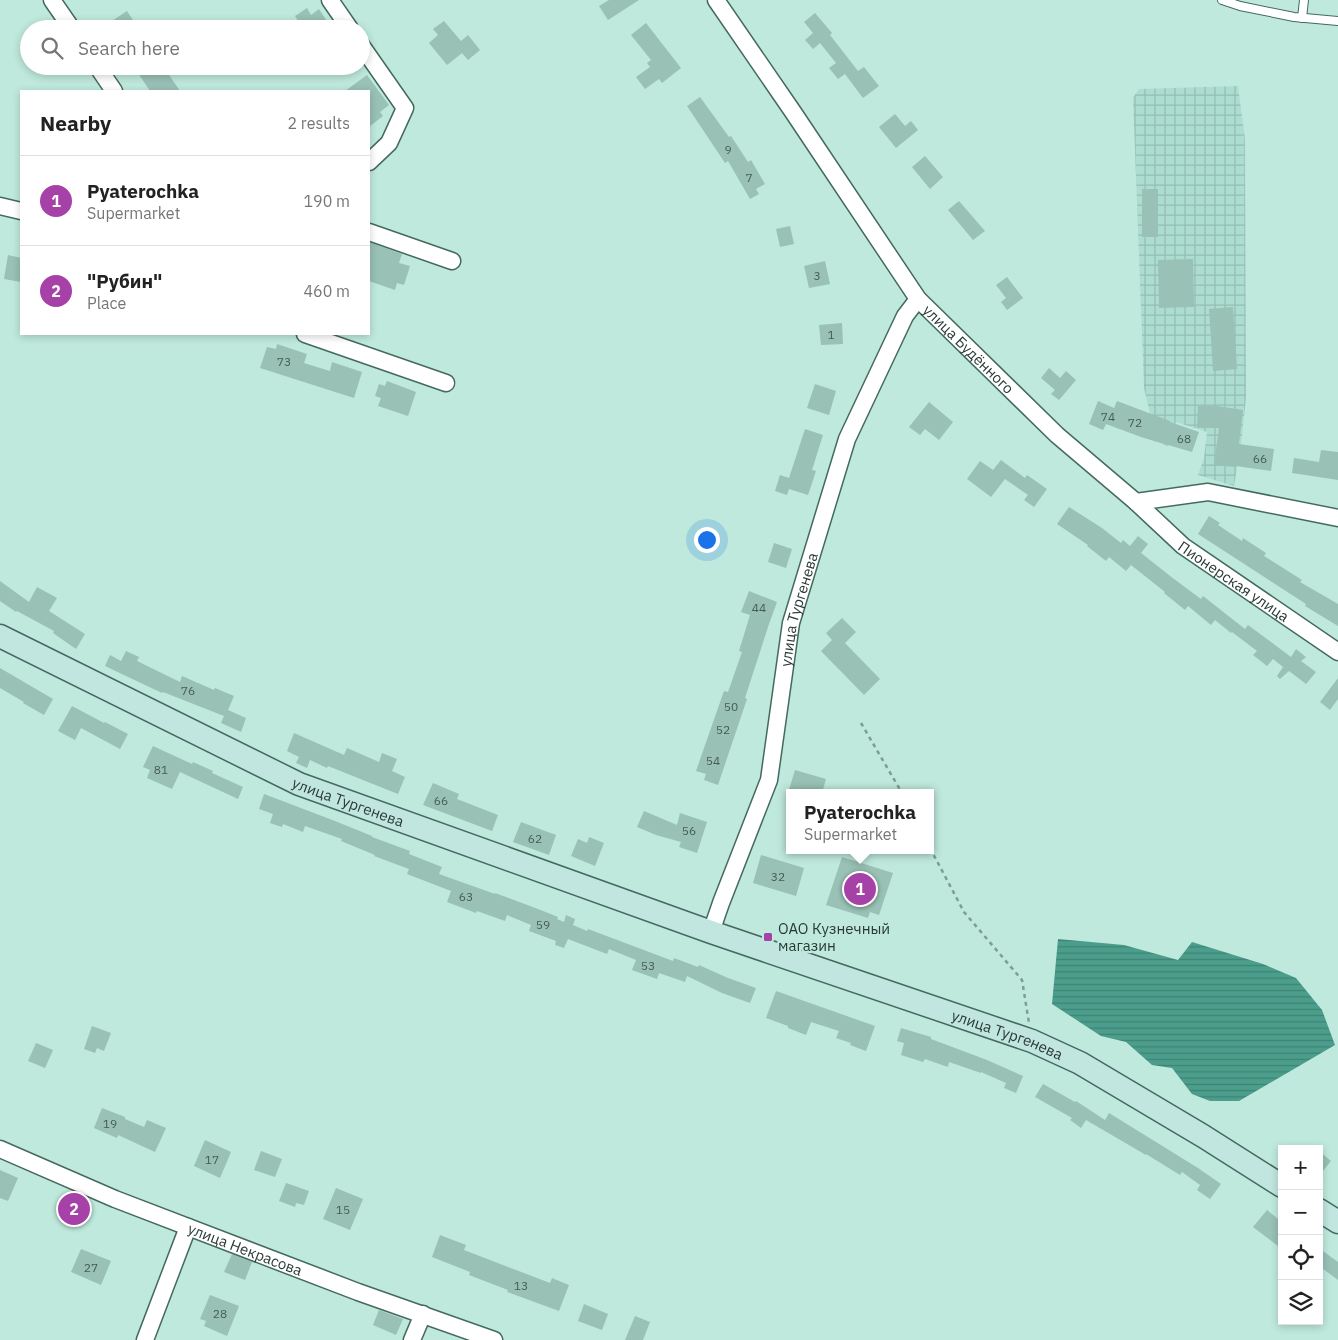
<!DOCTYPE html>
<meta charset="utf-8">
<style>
body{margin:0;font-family:"IBM Plex Sans",sans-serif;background:#f2f2f2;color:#222}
.controls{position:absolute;right:15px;bottom:15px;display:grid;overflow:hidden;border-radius:0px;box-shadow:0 2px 8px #0003}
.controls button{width:45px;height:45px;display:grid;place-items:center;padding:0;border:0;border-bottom:1px solid #e0e0e0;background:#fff;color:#222;font:25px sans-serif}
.you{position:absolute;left:706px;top:539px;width:18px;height:18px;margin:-12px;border:4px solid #fff;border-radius:50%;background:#1a73e8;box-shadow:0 0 0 8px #1a73e833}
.badge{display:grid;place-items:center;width:32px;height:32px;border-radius:50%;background:#a541a7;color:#fff;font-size:16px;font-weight:700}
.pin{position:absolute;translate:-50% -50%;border:2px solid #fff;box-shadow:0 1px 5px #0006}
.popup{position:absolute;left:786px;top:789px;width:148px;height:65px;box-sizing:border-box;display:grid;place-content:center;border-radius:0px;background:#fff;filter:drop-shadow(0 1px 4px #0005);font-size:16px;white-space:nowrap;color:#767676}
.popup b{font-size:19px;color:#222}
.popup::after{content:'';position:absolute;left:50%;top:100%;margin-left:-10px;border:10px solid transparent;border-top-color:#fff}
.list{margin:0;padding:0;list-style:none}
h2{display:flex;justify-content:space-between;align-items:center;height:65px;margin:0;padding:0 20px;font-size:21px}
h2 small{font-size:16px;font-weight:400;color:#767676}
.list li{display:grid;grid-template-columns:32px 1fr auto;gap:15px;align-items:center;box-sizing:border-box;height:90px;padding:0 20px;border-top:1px solid #e0e0e0}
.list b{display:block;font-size:19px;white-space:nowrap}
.list p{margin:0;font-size:16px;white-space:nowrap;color:#767676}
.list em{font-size:16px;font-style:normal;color:#767676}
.icon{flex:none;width:28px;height:28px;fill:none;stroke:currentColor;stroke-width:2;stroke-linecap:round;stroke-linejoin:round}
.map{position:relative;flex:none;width:1338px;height:1340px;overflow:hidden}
.search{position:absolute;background:#fff;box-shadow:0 2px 8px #0003;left:20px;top:20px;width:350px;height:55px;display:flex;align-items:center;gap:12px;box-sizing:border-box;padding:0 18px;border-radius:28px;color:#767676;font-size:19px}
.panel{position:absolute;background:#fff;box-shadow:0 2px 8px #0003;left:20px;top:90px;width:350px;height:245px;border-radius:0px}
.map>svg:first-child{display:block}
.industrial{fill:url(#industrial-grid)}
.water{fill:url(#water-rules)}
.building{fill:#99c1b6}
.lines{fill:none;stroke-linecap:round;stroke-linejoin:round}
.lane-casing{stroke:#446960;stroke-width:10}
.street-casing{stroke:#446960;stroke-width:19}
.secondary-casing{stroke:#446960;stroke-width:25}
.path{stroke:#7e9d94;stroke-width:2.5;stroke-dasharray:4 4;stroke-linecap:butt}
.lane{stroke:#fff;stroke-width:8}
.street{stroke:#fff;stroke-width:16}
.secondary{stroke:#c0e6df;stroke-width:22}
.poi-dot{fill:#a541a7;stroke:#bfe9dd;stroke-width:2}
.labels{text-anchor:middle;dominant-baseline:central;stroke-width:4.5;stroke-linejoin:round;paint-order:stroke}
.number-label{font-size:12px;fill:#455c55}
.street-label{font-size:15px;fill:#293a35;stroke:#bfe9dd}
.poi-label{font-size:15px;fill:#293a35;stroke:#bfe9dd;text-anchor:start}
</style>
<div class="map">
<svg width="1338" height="1340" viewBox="0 0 1338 1340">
<defs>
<pattern id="industrial-grid" width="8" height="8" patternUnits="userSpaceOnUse" patternTransform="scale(1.25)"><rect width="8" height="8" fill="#acddd0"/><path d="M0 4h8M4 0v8" fill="none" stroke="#94beb3"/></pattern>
<pattern id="water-rules" width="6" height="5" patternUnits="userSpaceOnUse" patternTransform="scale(1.25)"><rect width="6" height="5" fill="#4b9e8c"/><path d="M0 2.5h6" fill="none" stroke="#3e8273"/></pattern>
</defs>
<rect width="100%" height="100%" fill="#bfe9dd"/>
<path class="industrial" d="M1238 86 1245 139 1246 398 1241 445 1234 486 1198 475 1204 458 1207 432 1176 422 1168 446 1142 437 1150 414 1144 388 1133 98 1139 89Z"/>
<path class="water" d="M1058 939 1124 945 1178 960 1192 942 1263 964 1296 978 1322 1010 1335 1045 1239 1101H1210L1192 1094 1172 1068 1152 1065 1126 1042 1101 1036 1052 1004Z"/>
<g class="building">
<path d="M609 0H639L608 20 599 6Z"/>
<path d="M307 8 311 15 319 9 332 29H303L295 16Z"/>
<path d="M127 11 139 29H100Z"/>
<path d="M815 13 832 33 830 35 858 71 864 67 879 86 863 98 845 74 838 79 829 68 836 63 820 43 813 49 805 40 813 33 804 22Z"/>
<path d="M444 21 461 41 468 35 480 50 468 60 462 53 447 65 429 43 438 35 433 29Z"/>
<path d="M646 23 681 68 662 83 659 79 645 89 636 77 650 67 647 63 651 60 631 35Z"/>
<path d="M148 66H163L180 91H150L138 73Z"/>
<path d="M367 75 389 105 380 112 383 116 369 127V91H345Z"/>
<path d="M700 97 729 137 731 136 748 162 751 160 765 184 756 189 759 194 750 199 728 161 725 163 687 106Z"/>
<path d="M895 114 905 126 911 121 918 130 896 148 879 127Z"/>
<path d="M925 156 943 177 930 189 912 167Z"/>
<rect x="1142" y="189" width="16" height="48"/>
<path d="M959 201 985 231 973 240 948 210Z"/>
<path d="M790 226 794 244 780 247 776 229Z"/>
<path d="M369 242 402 254 399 263 410 266 404 285 397 283 395 290 369 281Z"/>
<path d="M8 255 21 258V282L4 279Z"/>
<path d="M1193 259 1194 307 1159 308 1158 260Z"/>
<path d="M825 261 830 284 809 288 804 266Z"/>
<path d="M1007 277 1023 298 1007 310 1001 302 1006 298 996 285Z"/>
<path d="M1233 307 1237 369 1213 371 1209 309Z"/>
<path d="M842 323 843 344 821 345 819 325Z"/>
<path d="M277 344 307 354 304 363 330 371 332 362 362 372 354 398 260 368 267 347 276 349Z"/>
<path d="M1049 368 1060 378 1066 371 1076 380 1059 400 1051 394 1055 390 1041 378Z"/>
<path d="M387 381 416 392 408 416 378 406 381 398 375 396 379 384 385 386Z"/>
<path d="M815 384 836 391 829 415 807 408Z"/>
<path d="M1098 401 1114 408 1117 401 1170 421V422L1199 432 1192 452 1141 437 1106 424 1103 430 1089 424Z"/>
<path d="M929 402 953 422 939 440 925 429 920 435 909 427Z"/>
<path d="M1198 406H1217L1243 410 1239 444 1274 449 1271 471 1236 466V467L1214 465 1219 428H1197Z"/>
<path d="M805 429 823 435 812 470 816 471 808 495 789 489 787 495 775 491 780 475 789 478Z"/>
<path d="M1321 450 1338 452V480L1292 473 1294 458 1319 462Z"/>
<path d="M1001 460 1025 478 1027 475 1047 489 1034 507 1024 500 1028 495 1005 479 991 497 967 479 980 461 993 470Z"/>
<path d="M1069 507 1102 528 1121 543 1123 540 1130 546 1138 536 1148 544 1141 553 1174 579 1201 599 1203 596 1245 629 1248 625 1291 657 1296 649 1306 657 1301 661 1316 672 1306 684 1289 671 1280 679 1277 676 1283 667 1273 659 1267 666 1253 655 1257 651 1232 632 1231 633 1215 620 1211 625 1188 606 1185 610 1164 593 1165 592 1131 565 1126 571 1109 557 1106 561 1087 546 1088 545 1057 524Z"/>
<path d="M1209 516 1220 523 1218 525 1242 541 1243 538 1266 553 1264 556 1302 580 1300 582 1338 604V626L1305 606 1306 604 1198 534Z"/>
<path d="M774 543 792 549 786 568 768 562Z"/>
<path d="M0 581 29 602 37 587 57 598 49 611 85 634 76 649 53 633 54 631 17 611 16 612 0 601Z"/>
<path d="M749 591 777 602 769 624 745 698 747 699 718 785 704 780 706 774 696 771 724 691 728 692 742 652 739 651 750 615 741 612Z"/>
<path d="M842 618 856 632 845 643 880 679 864 695 821 651 832 640 826 633Z"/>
<path d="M126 651 139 657 137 661 180 682 182 676 214 690 215 688 234 696 228 710 246 718 241 732 221 723 224 716 163 692 162 693 105 666 110 655 121 661Z"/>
<path d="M0 668 53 699 44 715 23 703 24 702 0 688Z"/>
<path d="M1338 678V699L1330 710 1320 702Z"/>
<path d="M72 706 104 723 105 722 128 734 120 749 81 728 75 740 58 731Z"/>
<path d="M294 733 344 755 347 748 379 762 382 753 397 759 392 771 405 777 398 794 328 766 327 768 310 760 307 768 296 763 299 757 287 751Z"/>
<path d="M153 746 192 764 193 762 213 771 212 773 243 787 238 799 180 772 172 789 147 778 150 770 143 767Z"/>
<path d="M795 770 826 779 822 793H788Z"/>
<path d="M433 783 459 794 457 799 498 815 492 831 423 805Z"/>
<path d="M264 794 335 821 372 836V837L410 851 409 854 442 867 439 874 495 894V893L538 909 558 917 557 919 564 922 566 915 575 919 573 925 587 931 588 929 673 961 674 958 698 967 699 965 728 978 756 988 750 1003 722 993 687 976 685 982 659 973 657 979 632 970 636 960 609 949 607 954 568 939 564 948 555 945 556 941 529 931 531 925 507 915 505 921 477 911 476 913 447 902 451 891 407 874 409 869 374 856 375 855 341 841 342 839 305 826 303 832 283 824 282 827 270 823 273 814 259 809Z"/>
<path d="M644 811 677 825 680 813 707 822 697 853 679 847 681 842 656 835 637 827Z"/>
<path d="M521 822 556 835 549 855 513 842Z"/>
<path d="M589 837 604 843 595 866 571 856 578 839 587 843Z"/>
<path d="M761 855 804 868 796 896 753 883Z"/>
<path d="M842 857 893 873 879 915 870 912 868 918 826 905Z"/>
<path d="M776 991 875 1026 866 1051 850 1045 851 1043 836 1038 839 1031 811 1022 806 1035 788 1028V1026L766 1018Z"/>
<path d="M92 1026 111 1033 104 1051 97 1048 95 1053 84 1049Z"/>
<path d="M901 1028 931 1037V1039L987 1060 1023 1076 1016 1093 1004 1088 1006 1083 981 1072V1073L949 1062 948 1067 925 1059 923 1062 901 1055 904 1043 897 1041Z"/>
<path d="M36 1043 53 1050 45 1068 28 1061Z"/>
<path d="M1043 1084 1075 1102 1076 1101 1105 1120 1109 1113 1198 1168 1221 1184 1210 1199 1197 1190 1200 1185 1182 1172 1180 1175 1146 1154V1155L1086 1120 1081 1128 1070 1120 1072 1118 1035 1097Z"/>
<path d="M102 1108 125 1117V1119L144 1127 147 1120 166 1128 155 1152 118 1135 117 1138 94 1128Z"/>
<path d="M205 1140 231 1152 220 1178 194 1166Z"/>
<path d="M261 1151 282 1159 275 1177 254 1170Z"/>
<path d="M1319 1151 1331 1161 1319 1176Z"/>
<path d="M0 1170 18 1178 8 1201 0 1198Z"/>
<path d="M286 1183 309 1191 304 1205 296 1203 295 1207 279 1201Z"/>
<path d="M336 1188 363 1199 350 1230 323 1219Z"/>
<path d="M65 1195 90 1205 83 1224 57 1213Z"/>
<path d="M1267 1210 1282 1222V1249L1253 1227Z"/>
<path d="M440 1235 466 1245 464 1250 550 1283 552 1278 569 1285 559 1311 507 1292 508 1290 469 1275 470 1272 432 1257Z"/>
<path d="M1319 1248 1338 1262V1280L1319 1266Z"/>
<path d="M81 1249 111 1261 101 1285 71 1272Z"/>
<path d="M232 1254 252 1262 245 1280 224 1272Z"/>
<path d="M210 1295 239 1306 227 1336 204 1326 206 1321 200 1319Z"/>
<path d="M584 1304 608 1314 602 1330 578 1321Z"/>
<path d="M379 1310 403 1319 396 1335 373 1325Z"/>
<path d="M635 1316 650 1322 643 1340H625Z"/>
</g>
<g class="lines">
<g class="lane-casing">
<g id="lane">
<path d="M1222 0 1240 6 1294 17 1338 21"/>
<path d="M1302 18 1304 0"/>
</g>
</g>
<g class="street-casing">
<g id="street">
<path d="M52 0 72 29"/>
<path d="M330 0 350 29"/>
<path id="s1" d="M716 0 793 112 918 299 1057 435 1136 502 1183 546 1338 652"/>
<path d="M361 45 405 108 389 143 369 162"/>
<path d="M97 66 114 91"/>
<path d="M0 206 21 211"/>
<path d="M369 232 452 261"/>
<path d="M305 334 446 383"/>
<path d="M1136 502 1208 492 1338 518"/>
<path id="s2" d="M711 932 721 903 769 780 791 623 847 439 905 316 918 299"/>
<path id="s3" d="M0 1149 115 1199 358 1292 494 1340"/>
<path d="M145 1340 188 1227"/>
<path d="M412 1340 423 1314"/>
</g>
</g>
<g class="secondary-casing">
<g id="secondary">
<path id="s4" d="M0 636 299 784 711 932 1032 1041 1080 1063 1203 1136 1282 1186"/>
<path d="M1319 1210 1338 1222"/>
</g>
</g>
<g class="path">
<path d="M861 723 902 793"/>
<path d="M930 848 964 912 1022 980 1029 1023"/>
</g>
<use href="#lane" class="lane"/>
<use href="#street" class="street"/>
<use href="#secondary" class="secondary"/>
</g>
<rect class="poi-dot" x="763" y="932" width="10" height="10" rx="2.5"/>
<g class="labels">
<g class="number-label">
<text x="728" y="149">9</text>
<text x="749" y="177">7</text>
<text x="817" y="275">3</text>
<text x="831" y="334">1</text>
<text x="284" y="361">73</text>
<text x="1108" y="416">74</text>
<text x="1135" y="422">72</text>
<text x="1184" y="438">68</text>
<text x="1260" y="458">66</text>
<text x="759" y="607">44</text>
<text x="188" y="690">76</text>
<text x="731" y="706">50</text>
<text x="723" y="729">52</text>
<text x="713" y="760">54</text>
<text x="161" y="769">81</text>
<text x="441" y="800">66</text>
<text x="689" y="830">56</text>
<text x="535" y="838">62</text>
<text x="778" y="876">32</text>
<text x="466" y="896">63</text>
<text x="543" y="924">59</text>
<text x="648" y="965">53</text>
<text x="110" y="1123">19</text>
<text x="212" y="1159">17</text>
<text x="343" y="1209">15</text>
<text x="91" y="1267">27</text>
<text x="521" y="1285">13</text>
<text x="220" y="1313">28</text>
</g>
<g class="street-label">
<text stroke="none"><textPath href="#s1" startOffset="432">улица Будённого</textPath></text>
<text stroke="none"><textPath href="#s1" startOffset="785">Пионерская улица</textPath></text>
<text stroke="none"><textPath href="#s2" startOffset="336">улица Тургенева</textPath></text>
<text stroke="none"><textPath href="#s4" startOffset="386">улица Тургенева</textPath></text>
<text stroke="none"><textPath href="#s4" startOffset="1085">улица Тургенева</textPath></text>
<text stroke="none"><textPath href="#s3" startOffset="265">улица Некрасова</textPath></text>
</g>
<g class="poi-label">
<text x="778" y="928">ОАО Кузнечный<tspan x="778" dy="17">магазин</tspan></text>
</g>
</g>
</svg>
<div class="controls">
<button>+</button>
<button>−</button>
<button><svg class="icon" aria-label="locate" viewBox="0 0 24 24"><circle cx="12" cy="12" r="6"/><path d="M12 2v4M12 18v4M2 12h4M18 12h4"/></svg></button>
<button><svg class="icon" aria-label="layers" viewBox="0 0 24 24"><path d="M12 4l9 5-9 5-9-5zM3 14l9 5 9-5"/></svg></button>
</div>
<div class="you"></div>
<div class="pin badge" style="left:860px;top:889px">1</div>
<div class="popup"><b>Pyaterochka</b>Supermarket</div>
<div class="pin badge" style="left:74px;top:1209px">2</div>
<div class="search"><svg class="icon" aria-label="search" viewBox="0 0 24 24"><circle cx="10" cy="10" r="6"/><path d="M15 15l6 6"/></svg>Search here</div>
<section class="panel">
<h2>Nearby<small>2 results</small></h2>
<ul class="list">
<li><span class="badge">1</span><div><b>Pyaterochka</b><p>Supermarket</p></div><em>190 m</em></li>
<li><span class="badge">2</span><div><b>&quot;Рубин&quot;</b><p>Place</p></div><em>460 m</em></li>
</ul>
</section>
</div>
